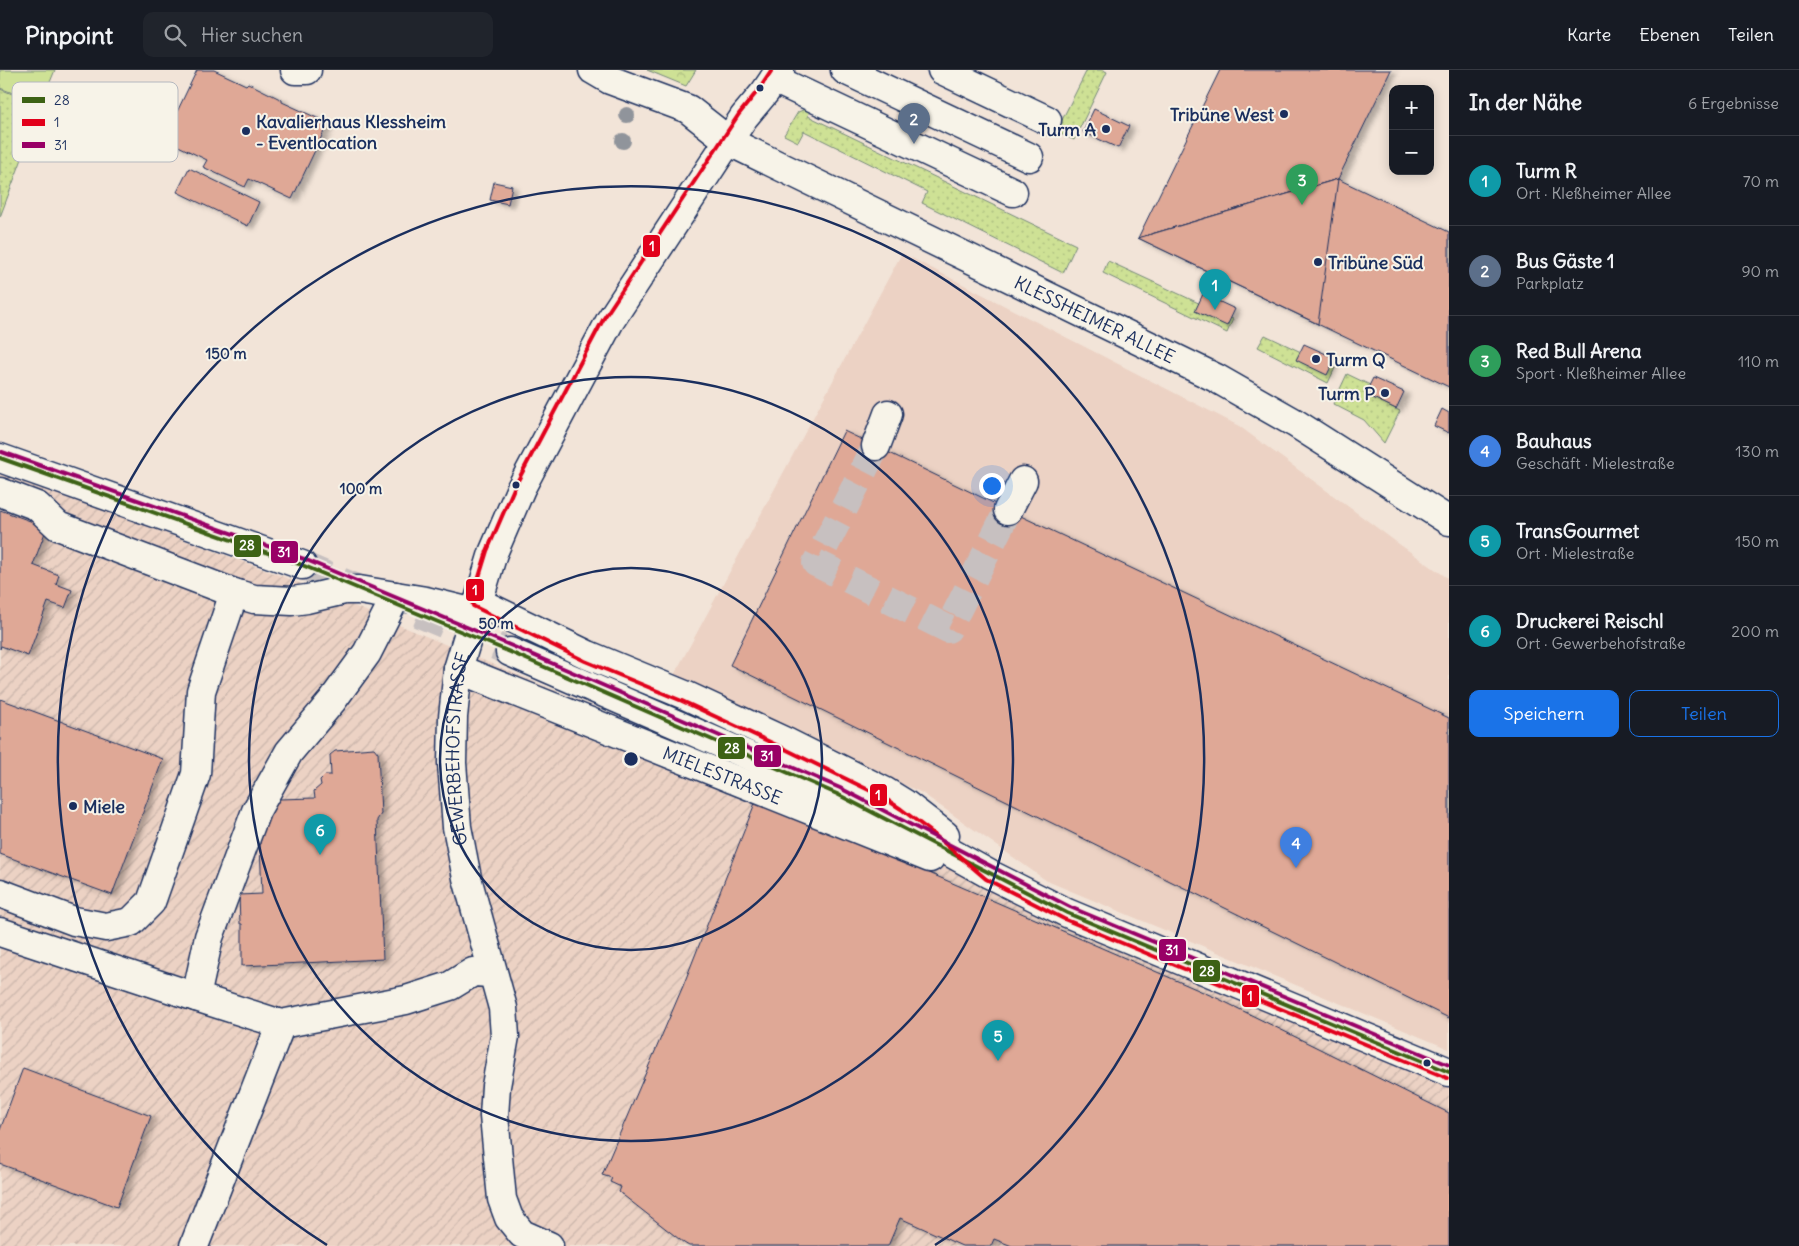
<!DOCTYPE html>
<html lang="de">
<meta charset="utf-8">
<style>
body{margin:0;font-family:Delius,sans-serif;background:#20242c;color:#f1f3f6}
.controls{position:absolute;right:15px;top:15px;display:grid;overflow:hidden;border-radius:10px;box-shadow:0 2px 12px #0003}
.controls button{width:45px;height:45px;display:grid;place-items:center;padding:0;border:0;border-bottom:1px solid #363941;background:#171b24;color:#f1f3f6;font:25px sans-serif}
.you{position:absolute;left:991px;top:415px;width:18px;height:18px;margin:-12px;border:4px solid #fff;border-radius:50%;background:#1a73e8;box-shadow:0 0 0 8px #1a73e833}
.badge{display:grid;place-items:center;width:32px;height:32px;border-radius:50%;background:#1a73e8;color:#fff;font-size:16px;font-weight:700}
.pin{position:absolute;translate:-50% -41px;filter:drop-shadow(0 1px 2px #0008)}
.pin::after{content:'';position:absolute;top:26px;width:18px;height:15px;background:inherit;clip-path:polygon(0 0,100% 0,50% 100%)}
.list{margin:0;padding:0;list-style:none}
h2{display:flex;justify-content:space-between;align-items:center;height:65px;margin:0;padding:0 20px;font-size:21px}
h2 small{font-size:16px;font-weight:400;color:#9ea1a6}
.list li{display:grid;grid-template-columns:32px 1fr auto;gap:15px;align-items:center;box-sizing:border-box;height:90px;padding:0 20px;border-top:1px solid #363941}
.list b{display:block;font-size:19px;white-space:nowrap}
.list p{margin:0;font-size:16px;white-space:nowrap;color:#9ea1a6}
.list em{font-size:16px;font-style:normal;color:#9ea1a6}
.actions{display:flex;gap:10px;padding:15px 20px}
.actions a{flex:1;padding:11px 0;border:1px solid #1a73e8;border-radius:10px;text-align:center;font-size:18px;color:#1a73e8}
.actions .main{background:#1a73e8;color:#fff}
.icon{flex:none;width:28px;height:28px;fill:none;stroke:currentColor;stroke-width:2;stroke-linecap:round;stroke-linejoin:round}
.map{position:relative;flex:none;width:1449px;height:1176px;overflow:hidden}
header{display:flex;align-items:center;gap:30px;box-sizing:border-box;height:70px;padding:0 25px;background:#171b24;border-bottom:1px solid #363941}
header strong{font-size:24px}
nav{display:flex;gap:28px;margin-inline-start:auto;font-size:18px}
.search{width:350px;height:45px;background:#20242c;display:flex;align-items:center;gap:12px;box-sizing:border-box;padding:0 18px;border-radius:10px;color:#9ea1a6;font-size:19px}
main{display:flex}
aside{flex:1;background:#171b24}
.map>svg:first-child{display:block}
.built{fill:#ecd2c4}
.industrial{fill:url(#industrial-furrows)}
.grass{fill:url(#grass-dots);stroke:#74887a}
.forest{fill:url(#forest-crowns);stroke:#74887a}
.garden{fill:#cee195;stroke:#74887a}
.building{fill:#dfa896;stroke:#1b2f5e;filter:url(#shadow)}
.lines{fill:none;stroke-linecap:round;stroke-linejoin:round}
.minor-tunnel{stroke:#c7c0c0;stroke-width:28;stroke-dasharray:28 14;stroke-linecap:butt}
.minor-casing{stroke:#1b2f5e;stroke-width:31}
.minor{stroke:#f7f3e8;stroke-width:28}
.bus-1-casing{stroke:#f7f3e8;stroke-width:8}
.bus-2-casing{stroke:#f7f3e8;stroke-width:8}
.bus-3-casing{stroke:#f7f3e8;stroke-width:8}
.bus-1{stroke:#3d6214;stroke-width:4}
.bus-2{stroke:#e2001a;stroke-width:4}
.bus-3{stroke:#906;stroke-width:4}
.tree{fill:#90949b}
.ring{fill:none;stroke:#1b2f5e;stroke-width:2.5}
.bus-dot{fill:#1b2f5e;stroke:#f7f3e8;stroke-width:2}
.labels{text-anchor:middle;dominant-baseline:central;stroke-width:4;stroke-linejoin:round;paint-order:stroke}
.poi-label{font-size:18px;font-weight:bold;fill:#1b2f5e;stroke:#f7f3e8;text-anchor:start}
.street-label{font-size:18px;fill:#1b2f5e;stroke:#f7f3e8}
.key{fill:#f7f3e8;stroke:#b5b8bf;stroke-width:1}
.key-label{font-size:14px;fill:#1b2f5e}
.centre{fill:#1b2f5e;stroke:#f7f3e8;stroke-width:2.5}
.ring-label{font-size:15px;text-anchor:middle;font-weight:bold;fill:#1b2f5e;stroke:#f7f3e8;stroke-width:4;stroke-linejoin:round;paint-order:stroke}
.line-badge{stroke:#f7f3e8;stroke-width:2}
.badge-label{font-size:14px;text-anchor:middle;font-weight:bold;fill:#fff}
</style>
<header>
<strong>Pinpoint</strong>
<div class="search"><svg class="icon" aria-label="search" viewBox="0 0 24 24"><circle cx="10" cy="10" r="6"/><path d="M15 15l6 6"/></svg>Hier suchen</div>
<nav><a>Karte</a><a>Ebenen</a><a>Teilen</a></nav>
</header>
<main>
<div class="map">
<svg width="1449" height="1176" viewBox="0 0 1449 1176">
<defs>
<pattern id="industrial-furrows" width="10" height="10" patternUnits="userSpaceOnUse" patternTransform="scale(1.25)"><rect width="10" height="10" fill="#ecd2c4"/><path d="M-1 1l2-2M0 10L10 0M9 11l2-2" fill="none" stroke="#cab5ab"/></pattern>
<pattern id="grass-dots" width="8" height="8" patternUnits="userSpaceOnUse" patternTransform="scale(1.25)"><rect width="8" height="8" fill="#cee195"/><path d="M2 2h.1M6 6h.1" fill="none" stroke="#b0c183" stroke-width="1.8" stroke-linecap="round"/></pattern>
<pattern id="forest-crowns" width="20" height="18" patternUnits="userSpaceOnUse" patternTransform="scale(1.25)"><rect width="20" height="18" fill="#cee195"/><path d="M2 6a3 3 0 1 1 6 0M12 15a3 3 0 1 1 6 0" fill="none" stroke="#b0c183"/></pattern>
<filter id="shadow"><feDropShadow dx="5.5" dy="3" stdDeviation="2.5" flood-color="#0004"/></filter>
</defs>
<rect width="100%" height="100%" fill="#f2e4d8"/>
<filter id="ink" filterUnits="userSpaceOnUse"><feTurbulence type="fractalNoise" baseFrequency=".02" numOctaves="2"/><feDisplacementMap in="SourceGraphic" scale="10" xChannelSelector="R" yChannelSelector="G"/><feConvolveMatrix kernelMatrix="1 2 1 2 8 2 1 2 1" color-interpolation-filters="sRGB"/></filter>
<g filter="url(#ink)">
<path class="built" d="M902 183 1239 356 1399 474 1449 509V979L1047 811 922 723 673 607Z"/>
<path class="industrial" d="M0 402 287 508 702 682 1449 1008V1176H0Z"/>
<g class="grass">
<path d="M1087 0H1103L1107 2 1074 70 1056 62Z"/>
<path d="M0 19 42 36 0 147Z"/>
<path d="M803 40H810L808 46 1076 175 1063 203 922 133 927 122 804 61 798 72 784 65 798 42Z"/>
<path d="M1108 191 1233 249 1227 263 1103 203Z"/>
<path d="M1265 265 1335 298 1328 313 1258 277Z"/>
<path d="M1347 304 1370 315 1365 324 1400 341 1384 373 1364 350 1333 334Z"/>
</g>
<path class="forest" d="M647 0H696L686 16Z"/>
<path class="garden" d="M0 0H55L41 34 0 18Z"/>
<g class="building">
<path d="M197 0H214L246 15 248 13 282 30V32L328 53 292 129 249 109 245 117 203 97 207 90 164 69Z"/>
<path d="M1220 0H1391L1338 109 1138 168Z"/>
<path d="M1094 39 1129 56 1118 78 1083 62Z"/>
<path d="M189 98 259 132 248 156 177 122Z"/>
<path d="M1338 109 1449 162V317L1138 168Z"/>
<path d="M1338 109 1318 254 1138 168Z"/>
<path d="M494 112 512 116 508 134 490 130Z"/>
<path d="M1203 224 1235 239 1227 256 1195 241Z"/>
<path d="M1304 274 1335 288 1327 305 1296 290Z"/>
<path d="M1373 308 1404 322 1396 339 1365 324Z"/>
<path d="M1442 339 1449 343V363L1434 356Z"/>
<path d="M844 361 1008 440 1449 648V948L730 595Z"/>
<path d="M0 440 47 457 33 495 59 505 56 514 72 520 65 538 48 532 28 586 1 576 0 579Z"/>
<path d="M0 629 163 689 112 825 0 784Z"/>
<path d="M374 678 378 683 381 744 377 750 383 889 242 896V854H240L239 825 262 824 259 751 279 729 315 728 314 721 321 715 320 710 325 705H331L330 685 335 681Z"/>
<path d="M757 728 1219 929 1449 1043V1176H1012L994 1169 991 1176H962L900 1148 888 1176H689L684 1173 619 1122 621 1117 610 1112 612 1108 602 1105 683 916Z"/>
<path d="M23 998 151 1046 117 1137 0 1094V1060Z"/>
</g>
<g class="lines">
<g class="minor-tunnel">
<path d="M876 376 816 493 948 559 1008 440"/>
<path d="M302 495 510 582"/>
</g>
<g class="minor-casing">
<g id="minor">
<path d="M295 0H307"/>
<path id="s1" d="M593 0 610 10 688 39 730 72 1216 308 1295 353 1449 451"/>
<path d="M845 0 1029 87"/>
<path d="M942 0 1047 50"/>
<path d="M774 9 1013 122"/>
<path d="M876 376 888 344"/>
<path d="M0 388 302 495"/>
<path d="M0 422 37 436 58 456 234 523 254 529 292 531 307 529 345 520H359L426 531 475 543"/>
<path d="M1008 440 1023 411"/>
<path d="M478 532 588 585 685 625 788 673 884 721 905 734 945 765"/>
<path d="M510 582 837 724 917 764 989 804 1067 843 1449 1002"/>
<path id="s2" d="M458 599 930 788"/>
<path d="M0 823 74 851 106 857 131 852 151 832 196 704 201 621 234 523"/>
<path d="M0 862 196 927 281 954 406 930 450 916 473 902 492 903"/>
<path d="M196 927 209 867 256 741 289 682 332 631 367 583 396 526"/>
<path d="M194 1176 281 954"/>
<path id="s3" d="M549 1176 522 1164 509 1148 502 1129 494 1046 496 1016 505 966 503 938 467 808 457 757 452 693 453 647 458 599 493 483 521 418 563 339 610 251 744 47 765 22 780 0"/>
</g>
</g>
<use href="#minor" class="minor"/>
<g class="bus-1-casing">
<path id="bus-1" d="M0 388 302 495 510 582 837 724 1067 843 1449 1002"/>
</g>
<g class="bus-2-casing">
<path id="bus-2" d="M772 0 760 18 739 44 604 248 515 416 487 481 472 530 473 536 585 591 682 631 785 679 881 726 901 739 930 761 986 809 1064 849 1447 1008"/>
</g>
<g class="bus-3-casing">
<path id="bus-3" d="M2 382 304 489 512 576 840 718 1070 837 1449 995"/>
</g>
<use href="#bus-1" class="bus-1"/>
<use href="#bus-2" class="bus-2"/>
<use href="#bus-3" class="bus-3"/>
</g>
<g class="tree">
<circle cx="627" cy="45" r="8"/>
<circle cx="623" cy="71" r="8"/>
</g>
</g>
<g class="ring">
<circle cx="631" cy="689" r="191"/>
<circle cx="631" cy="689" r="382"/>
<path d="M327 1175A573 573 0 1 1 935 1175"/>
</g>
<g class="bus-dot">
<circle cx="760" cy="18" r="4.5"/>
<circle cx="1284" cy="44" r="5"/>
<circle cx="1106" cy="59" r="5"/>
<circle cx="246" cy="61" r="5"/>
<circle cx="1318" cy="192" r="5"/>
<circle cx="1316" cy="289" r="5"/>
<circle cx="1385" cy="323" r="5"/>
<circle cx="516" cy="415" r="4.5"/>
<circle cx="73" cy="736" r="5"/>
<circle cx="1427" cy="993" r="4.5"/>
</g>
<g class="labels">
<g class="poi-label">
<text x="1274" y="44" text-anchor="end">Tribüne West</text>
<text x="256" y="51">Kavalierhaus Klessheim<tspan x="256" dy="21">- Eventlocation</tspan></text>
<text x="1096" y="59" text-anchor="end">Turm A</text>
<text x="1328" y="192">Tribüne Süd</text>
<text x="1326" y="289">Turm Q</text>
<text x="1375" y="323" text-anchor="end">Turm P</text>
<text x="83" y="736">Miele</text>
</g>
<g class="street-label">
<text stroke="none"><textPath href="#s1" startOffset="562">KLESSHEIMER ALLEE</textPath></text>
<text stroke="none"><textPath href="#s3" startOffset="528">GEWERBEHOFSTRASSE</textPath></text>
<text stroke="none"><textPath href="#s2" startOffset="285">MIELESTRASSE</textPath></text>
</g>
</g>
<rect x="12" y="12" width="166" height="80" rx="8" class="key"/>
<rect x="22" y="27" width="23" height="6" fill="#3d6214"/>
<rect x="22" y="49" width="23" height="7" fill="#e2001a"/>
<rect x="22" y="72" width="23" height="6" fill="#906"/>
<g class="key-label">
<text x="54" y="35">28</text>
<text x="54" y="57">1</text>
<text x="54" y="80">31</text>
</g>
<circle cx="631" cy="689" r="8" class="centre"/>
<g class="ring-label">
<text x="226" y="289">150 m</text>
<text x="361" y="424">100 m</text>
<text x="496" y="559">50 m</text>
</g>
<g class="line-badge">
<rect x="642" y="164" width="19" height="24" rx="5" fill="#e2001a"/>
<rect x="233" y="464" width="29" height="24" rx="5" fill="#3d6214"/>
<rect x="270" y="470" width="29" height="24" rx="5" fill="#906"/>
<rect x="465" y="508" width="20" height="24" rx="5" fill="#e2001a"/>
<rect x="717" y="666" width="29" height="24" rx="5" fill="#3d6214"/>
<rect x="753" y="674" width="29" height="24" rx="5" fill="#906"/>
<rect x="869" y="713" width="19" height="24" rx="5" fill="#e2001a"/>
<rect x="1158" y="868" width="29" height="24" rx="5" fill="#906"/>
<rect x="1192" y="889" width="29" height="24" rx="5" fill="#3d6214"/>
<rect x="1241" y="914" width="19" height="24" rx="5" fill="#e2001a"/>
</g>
<g class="badge-label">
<text x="652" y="181">1</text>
<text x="247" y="480">28</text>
<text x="284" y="487">31</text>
<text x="475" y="525">1</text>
<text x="732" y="683">28</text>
<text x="767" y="691">31</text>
<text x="878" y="730">1</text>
<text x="1172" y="885">31</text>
<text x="1207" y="906">28</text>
<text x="1250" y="931">1</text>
</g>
</svg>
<div class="controls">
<button>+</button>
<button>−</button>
</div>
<div class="you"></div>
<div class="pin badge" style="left:1215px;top:240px;background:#0f9aa8">1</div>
<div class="pin badge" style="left:914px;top:74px;background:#5c6f8a">2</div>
<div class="pin badge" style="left:1302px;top:135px;background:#2e9e5b">3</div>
<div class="pin badge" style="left:1296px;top:798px;background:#3f7fe0">4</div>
<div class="pin badge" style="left:998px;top:991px;background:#0f9aa8">5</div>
<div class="pin badge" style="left:320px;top:785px;background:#0f9aa8">6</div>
</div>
<aside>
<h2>In der Nähe<small>6 Ergebnisse</small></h2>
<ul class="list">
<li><span class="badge" style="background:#0f9aa8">1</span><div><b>Turm R</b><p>Ort · Kleßheimer Allee</p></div><em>70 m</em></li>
<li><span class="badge" style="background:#5c6f8a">2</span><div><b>Bus Gäste 1</b><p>Parkplatz</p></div><em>90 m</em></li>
<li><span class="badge" style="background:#2e9e5b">3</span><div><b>Red Bull Arena</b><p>Sport · Kleßheimer Allee</p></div><em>110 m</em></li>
<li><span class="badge" style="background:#3f7fe0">4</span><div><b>Bauhaus</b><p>Geschäft · Mielestraße</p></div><em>130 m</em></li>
<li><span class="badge" style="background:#0f9aa8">5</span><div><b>TransGourmet</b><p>Ort · Mielestraße</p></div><em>150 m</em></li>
<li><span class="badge" style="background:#0f9aa8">6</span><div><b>Druckerei Reischl</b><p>Ort · Gewerbehofstraße</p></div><em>200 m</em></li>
</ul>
<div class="actions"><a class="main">Speichern</a><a>Teilen</a></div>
</aside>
</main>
